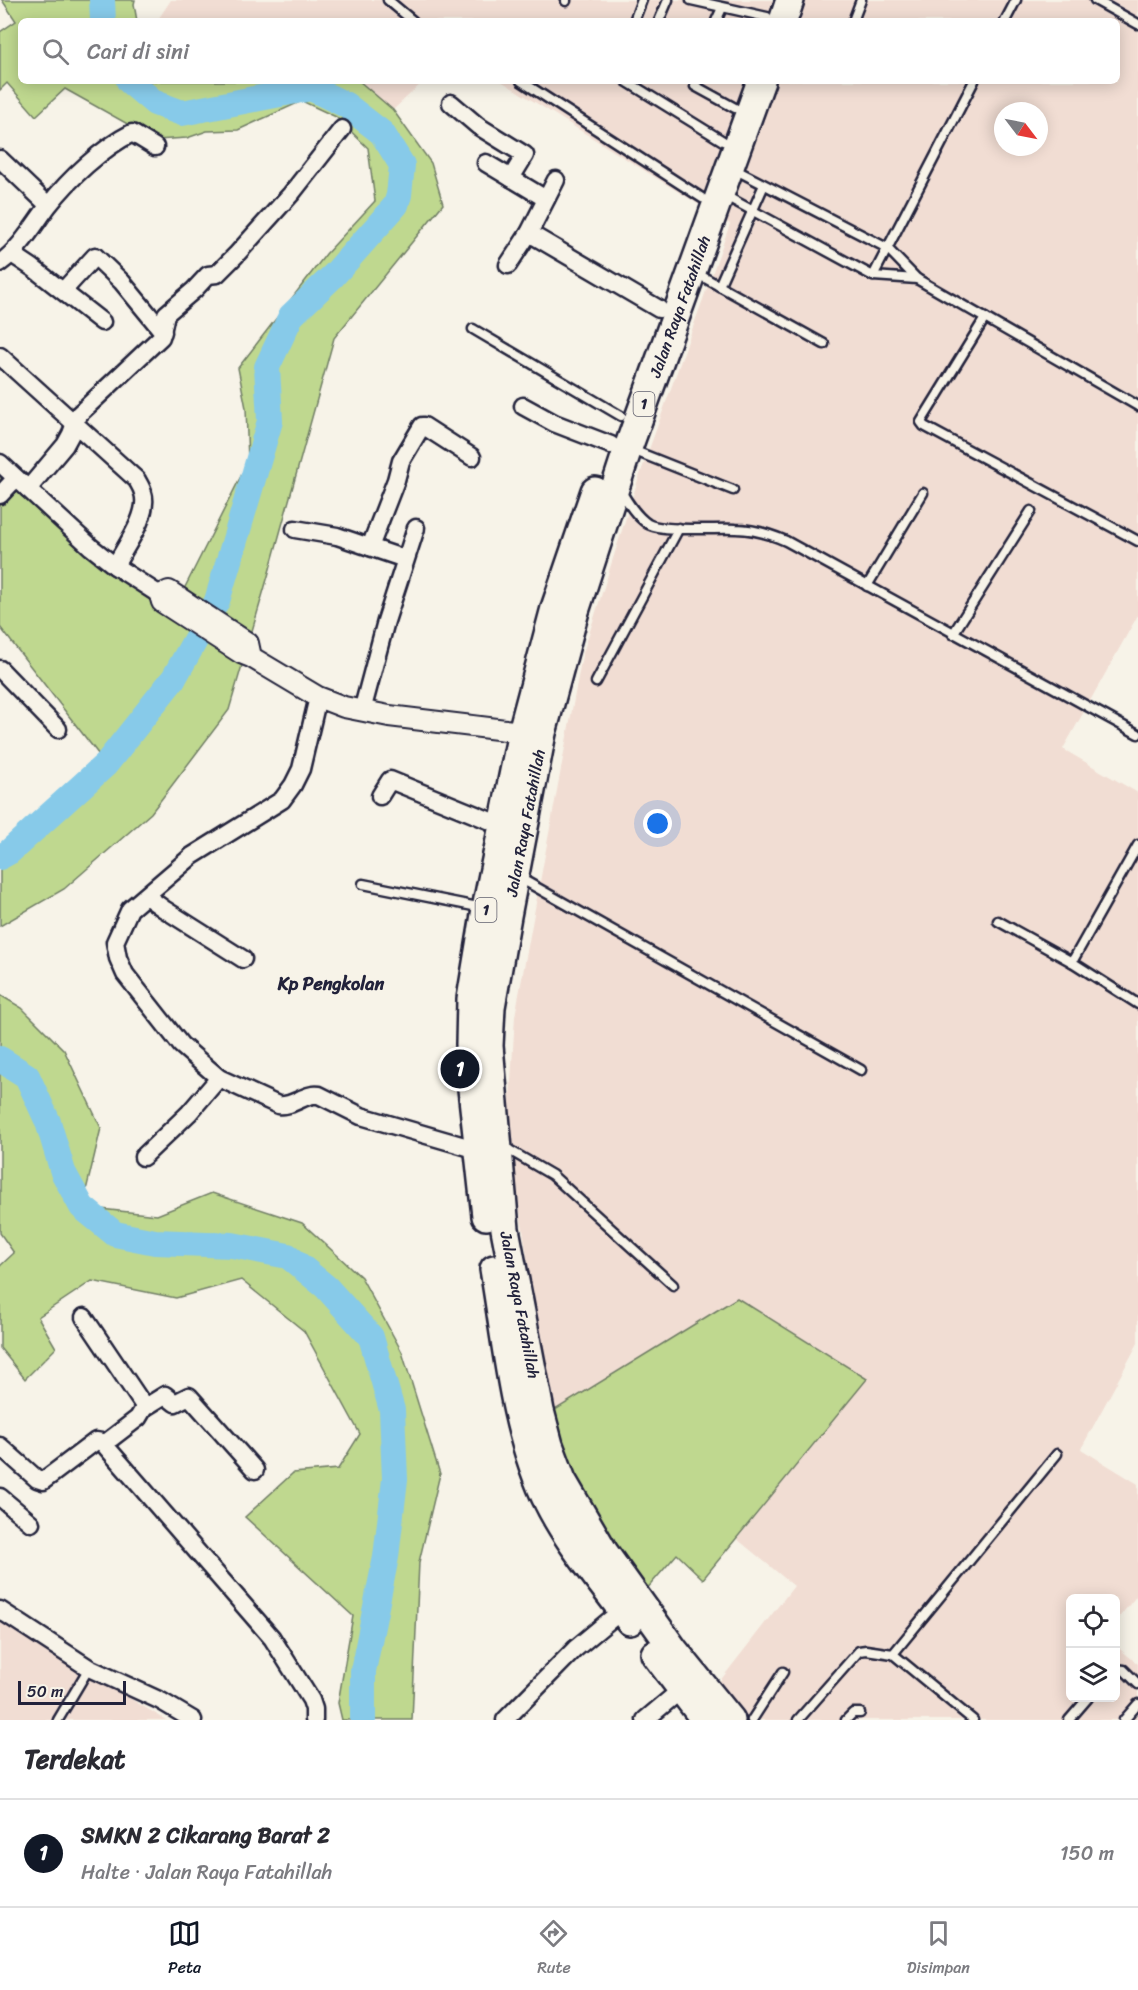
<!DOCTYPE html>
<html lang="id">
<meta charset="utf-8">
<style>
body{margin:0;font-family:Sriracha,sans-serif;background:#f2f2f3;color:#2b2b33}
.controls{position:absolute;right:18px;bottom:18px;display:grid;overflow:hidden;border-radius:9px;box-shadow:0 3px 15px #0003}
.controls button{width:54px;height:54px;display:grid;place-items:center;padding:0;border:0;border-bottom:2px solid #e1e1e2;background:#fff;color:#2b2b33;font:30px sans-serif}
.compass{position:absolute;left:994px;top:102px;width:54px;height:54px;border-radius:50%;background:#fff;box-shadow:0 3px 15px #0003;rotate:122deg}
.scale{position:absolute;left:18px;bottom:15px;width:108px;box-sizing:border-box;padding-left:6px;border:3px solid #22223b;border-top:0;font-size:16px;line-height:21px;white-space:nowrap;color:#22223b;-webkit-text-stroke:4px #f7f3e8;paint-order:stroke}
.you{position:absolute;left:658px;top:824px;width:21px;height:21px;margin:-15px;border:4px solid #fff;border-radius:50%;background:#1a73e8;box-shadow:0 0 0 9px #1a73e833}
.badge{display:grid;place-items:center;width:39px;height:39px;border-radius:50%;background:#111827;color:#fff;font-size:20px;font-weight:700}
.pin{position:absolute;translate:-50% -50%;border:3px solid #fff;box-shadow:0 2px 6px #0006}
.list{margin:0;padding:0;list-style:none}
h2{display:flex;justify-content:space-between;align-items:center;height:78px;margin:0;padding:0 24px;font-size:26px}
h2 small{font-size:20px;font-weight:400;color:#7c7c81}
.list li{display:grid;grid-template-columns:39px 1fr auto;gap:18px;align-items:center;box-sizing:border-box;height:108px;padding:0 24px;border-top:2px solid #e1e1e2}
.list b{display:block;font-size:22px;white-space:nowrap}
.list p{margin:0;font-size:20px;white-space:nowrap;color:#7c7c81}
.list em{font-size:20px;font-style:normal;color:#7c7c81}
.icon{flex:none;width:33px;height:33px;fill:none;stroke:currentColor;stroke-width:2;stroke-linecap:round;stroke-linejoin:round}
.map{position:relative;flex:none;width:1138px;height:1720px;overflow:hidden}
.search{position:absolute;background:#fff;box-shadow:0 3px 15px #0003;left:18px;right:18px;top:18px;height:66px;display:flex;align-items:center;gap:15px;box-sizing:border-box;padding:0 21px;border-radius:9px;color:#7c7c81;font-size:22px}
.sheet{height:186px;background:#fff}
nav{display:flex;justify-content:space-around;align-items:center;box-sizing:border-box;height:84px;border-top:2px solid #e1e1e2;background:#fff;font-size:16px;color:#7c7c81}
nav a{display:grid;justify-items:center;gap:3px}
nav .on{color:#111827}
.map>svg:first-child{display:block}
.built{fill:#f1ddd3;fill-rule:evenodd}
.green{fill:#bfd88f;stroke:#707d65;stroke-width:1.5}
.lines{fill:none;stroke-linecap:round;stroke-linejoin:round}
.river{stroke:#87cae9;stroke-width:26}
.service-casing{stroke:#22223b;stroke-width:13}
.minor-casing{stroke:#22223b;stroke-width:21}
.tertiary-casing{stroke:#22223b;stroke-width:24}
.trunk-casing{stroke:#22223b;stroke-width:32}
.service{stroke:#f7f3e8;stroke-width:8}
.minor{stroke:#f7f3e8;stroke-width:16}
.tertiary{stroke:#f7f3e8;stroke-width:20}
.trunk{stroke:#f7f3e8;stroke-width:27}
.labels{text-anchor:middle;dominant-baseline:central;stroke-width:5;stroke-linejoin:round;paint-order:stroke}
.shield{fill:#f7f3e8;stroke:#62616f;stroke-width:1.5}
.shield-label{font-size:15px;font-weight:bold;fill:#22223b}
.street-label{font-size:16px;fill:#22223b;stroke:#f7f3e8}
.neighbourhood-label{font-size:18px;font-weight:bold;fill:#22223b;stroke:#f7f3e8}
</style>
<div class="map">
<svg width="1138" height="1720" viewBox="0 0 1138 1720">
<rect width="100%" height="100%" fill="#f7f3e8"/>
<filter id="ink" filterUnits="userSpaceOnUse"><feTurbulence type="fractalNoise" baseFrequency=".0167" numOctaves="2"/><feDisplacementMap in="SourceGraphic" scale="12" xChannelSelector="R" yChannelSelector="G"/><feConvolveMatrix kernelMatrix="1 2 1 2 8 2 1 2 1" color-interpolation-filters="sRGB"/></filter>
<g filter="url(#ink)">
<g class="built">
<path d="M171 0H1138V615L1063 749 1138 793V1343L1081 1449 1138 1484V1594L1116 1621V1598H1070V1698H1116V1646L1138 1664V1720H735L712 1691 794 1586 737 1539 866 1379 550 1413 508 1129 515 1016 582 656 637 483 730 224 501 81H1117V21H157ZM1003 111H1039V147H1003Z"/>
<path d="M359 81H424L393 110Z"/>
<path d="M0 1621 166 1720H0Z"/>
</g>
<g class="green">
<path d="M2 0H135L134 4 137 21H21V81H359L393 110 431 163 443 204 334 338 268 576 229 710 151 813 64 889 0 926V857L9 852 106 764 0 627V477L1 476 97 558 175 607 248 462 246 408 238 368 326 254 375 201 368 148 336 117 302 101 238 130 207 131 187 138 156 140 65 89 36 116 7 83 0 90V32L16 21Z"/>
<path d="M0 995 22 1008 64 1050 101 1128 82 1207 157 1215 212 1193 302 1223 361 1277 402 1352 440 1474 419 1562 412 1720H342L338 1703 353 1616 245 1517 293 1473 338 1469 360 1434 304 1331 241 1280 176 1298 92 1281 38 1317 56 1348 25 1379 0 1348V1266L14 1253 0 1233Z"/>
<path d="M737 1298 867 1379 703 1579 677 1554 645 1591 585 1504 550 1413Z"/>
</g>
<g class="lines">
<g class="river">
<path d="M102 0 103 21"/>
<path d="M0 857 9 852 106 764 174 678 217 601 270 421 267 367 291 316 334 275 396 205 399 195 402 165 382 133 346 105 311 88 182 113 155 103 129 81"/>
<path d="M0 1059 27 1076 48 1122 63 1172 82 1207 115 1234 155 1242 232 1245 288 1256 326 1287 371 1337 392 1410 395 1479 386 1557 363 1671V1720"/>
</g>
<g class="service-casing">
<g id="service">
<path d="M388 0 413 21"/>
<path d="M691 0 767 17"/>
<path d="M1095 0 1138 24"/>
<path d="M566 1V0"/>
<path d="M634 21 642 0"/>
<path d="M659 21 668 0"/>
<path d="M716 21 722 8"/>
<path d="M853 21 861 0"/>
<path d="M1005 21 1016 0"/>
<path d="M521 81 702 198"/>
<path d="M626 81 723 141"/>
<path d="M696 81 695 86 735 108"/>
<path d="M734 169 887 248 917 279 1138 406"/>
<path d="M722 194 873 276 917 279"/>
<path d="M696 273 824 344"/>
<path d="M873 276 974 81"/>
<path d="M719 286 764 185"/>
<path d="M985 318 921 422 924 426 1138 541"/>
<path d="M473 329 621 416"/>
<path d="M630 449 733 490"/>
<path d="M621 491C628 503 636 516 648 524 661 532 718 528 736 529 754 529 770 534 786 541L1138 734"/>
<path d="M867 586 923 493"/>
<path d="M953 634 1031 511"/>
<path d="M596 682 679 528"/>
<path d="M518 877 861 1070"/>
<path d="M363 884 483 908"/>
<path d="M998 921 1072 962 1138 1004"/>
<path d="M1072 962 1138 845"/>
<path d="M504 1147 552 1175 673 1285"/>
<path d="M893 1654 1057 1454"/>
<path d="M1116 1669 1124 1670 1138 1684"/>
<path d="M58 1720 89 1668"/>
<path d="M752 1720 783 1672"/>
<path d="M798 1720 859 1651 866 1650 893 1654 973 1720"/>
<path d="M846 1720 853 1713H860"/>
<path d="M1069 1720 1088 1698"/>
<path d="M1124 1720 1138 1704"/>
</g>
</g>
<g class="minor-casing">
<g id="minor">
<path d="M451 103 478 126 525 155 511 178"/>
<path d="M0 159 48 205"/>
<path d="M486 163 546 199"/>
<path d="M529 233 659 309"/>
<path d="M12 254 33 268 102 322"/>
<path d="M0 263C21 248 33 226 48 206 69 179 102 148 132 133L155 147"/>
<path d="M508 265 529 233 556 180"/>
<path d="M63 291 95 256 122 282 163 332"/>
<path d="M0 356 137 480C139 484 142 488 143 493 150 514 125 547 115 566"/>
<path d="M523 406 554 423 611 445"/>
<path d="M0 463 91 547 115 566 160 595"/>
<path d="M28 489 65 445 71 434 78 415 161 337 166 314 194 290 208 275 217 274 236 255 291 194 342 129"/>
<path d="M0 495 16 478"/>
<path d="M295 529 337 536 405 559"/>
<path d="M370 547 396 480 401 461 422 426H424L472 457"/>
<path d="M0 669 58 729"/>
<path d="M318 697 301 769 293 785 282 800 192 856 130 909 115 942 118 958 125 974 181 1045 219 1078 278 1105C294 1107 304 1093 319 1095L361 1116 478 1150"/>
<path d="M362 711 386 621 416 528"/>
<path d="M380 796 390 780 503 826"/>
<path d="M146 896 164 909 243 959"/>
<path d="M143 1157 189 1113 219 1078"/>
<path d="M84 1317 142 1403 144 1408 138 1418 104 1444"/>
<path d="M144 1408 165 1395 175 1403 189 1396 255 1470"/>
<path d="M0 1446 37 1479 43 1481 96 1441 102 1442 272 1638 311 1700 314 1709V1720"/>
<path d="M0 1497 31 1523"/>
<path d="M0 1610 89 1668 161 1701 193 1720"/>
<path d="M505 1720 575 1649 622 1610"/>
<path d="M645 1720 682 1689"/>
</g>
</g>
<g class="tertiary-casing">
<path id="tertiary" d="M251 657 248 643 169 591 160 595 162 602 241 653 251 657 318 697 344 707 389 716 522 732"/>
</g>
<g class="trunk-casing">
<g id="trunk">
<path d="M783 21 790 0"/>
<path d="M486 1216 472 1089 470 1044 471 999 486 909 522 732 555 608 595 491"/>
<path d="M494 1269C507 1345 513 1425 545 1496 566 1541 601 1581 630 1621"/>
<path d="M655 1654 705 1720"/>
<path id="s1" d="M731 1720 674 1650 604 1552 562 1480 549 1445 540 1411 505 1229 489 1046 491 1007 507 916 542 733 575 611 628 448 761 81"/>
</g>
</g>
<use href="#service" class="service"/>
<use href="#minor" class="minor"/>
<use href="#tertiary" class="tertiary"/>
<use href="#trunk" class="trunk"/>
</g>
</g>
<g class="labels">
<g class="shield">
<rect x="633.5" y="392" width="21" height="24" rx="4.5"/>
<rect x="475.5" y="898" width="21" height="24" rx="4.5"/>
</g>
<g class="shield-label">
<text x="644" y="404">1</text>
<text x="486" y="910">1</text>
</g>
<g class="street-label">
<text stroke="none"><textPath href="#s1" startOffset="1502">Jalan Raya Fatahillah</textPath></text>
<text stroke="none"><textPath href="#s1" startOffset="962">Jalan Raya Fatahillah</textPath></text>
<text transform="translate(520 1305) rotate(79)">Jalan Raya Fatahillah</text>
</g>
<g class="neighbourhood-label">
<text x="331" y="984">Kp Pengkolan</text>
</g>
</g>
</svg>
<div class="controls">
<button><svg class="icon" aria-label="locate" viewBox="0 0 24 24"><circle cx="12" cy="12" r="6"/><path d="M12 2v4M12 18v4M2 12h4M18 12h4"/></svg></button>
<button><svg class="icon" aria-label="layers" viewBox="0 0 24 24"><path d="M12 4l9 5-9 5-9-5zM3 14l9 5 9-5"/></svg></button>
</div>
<svg class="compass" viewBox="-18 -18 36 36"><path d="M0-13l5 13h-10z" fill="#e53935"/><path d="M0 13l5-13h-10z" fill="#7c7c81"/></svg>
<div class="scale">50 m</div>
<div class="you"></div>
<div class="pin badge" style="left:460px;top:1069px">1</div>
<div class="search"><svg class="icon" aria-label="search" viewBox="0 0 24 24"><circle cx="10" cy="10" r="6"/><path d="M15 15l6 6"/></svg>Cari di sini</div>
</div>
<section class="sheet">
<h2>Terdekat<small></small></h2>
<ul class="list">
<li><span class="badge">1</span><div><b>SMKN 2 Cikarang Barat 2</b><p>Halte · Jalan Raya Fatahillah</p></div><em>150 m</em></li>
</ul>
</section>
<nav>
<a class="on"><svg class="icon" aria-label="map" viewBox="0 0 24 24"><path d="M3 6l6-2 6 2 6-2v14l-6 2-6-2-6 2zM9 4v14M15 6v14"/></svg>Peta</a>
<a><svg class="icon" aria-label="directions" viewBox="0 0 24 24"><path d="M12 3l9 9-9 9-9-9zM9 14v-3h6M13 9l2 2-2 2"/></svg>Rute</a>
<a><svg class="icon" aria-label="saved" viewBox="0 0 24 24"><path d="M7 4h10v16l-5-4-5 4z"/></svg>Disimpan</a>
</nav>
